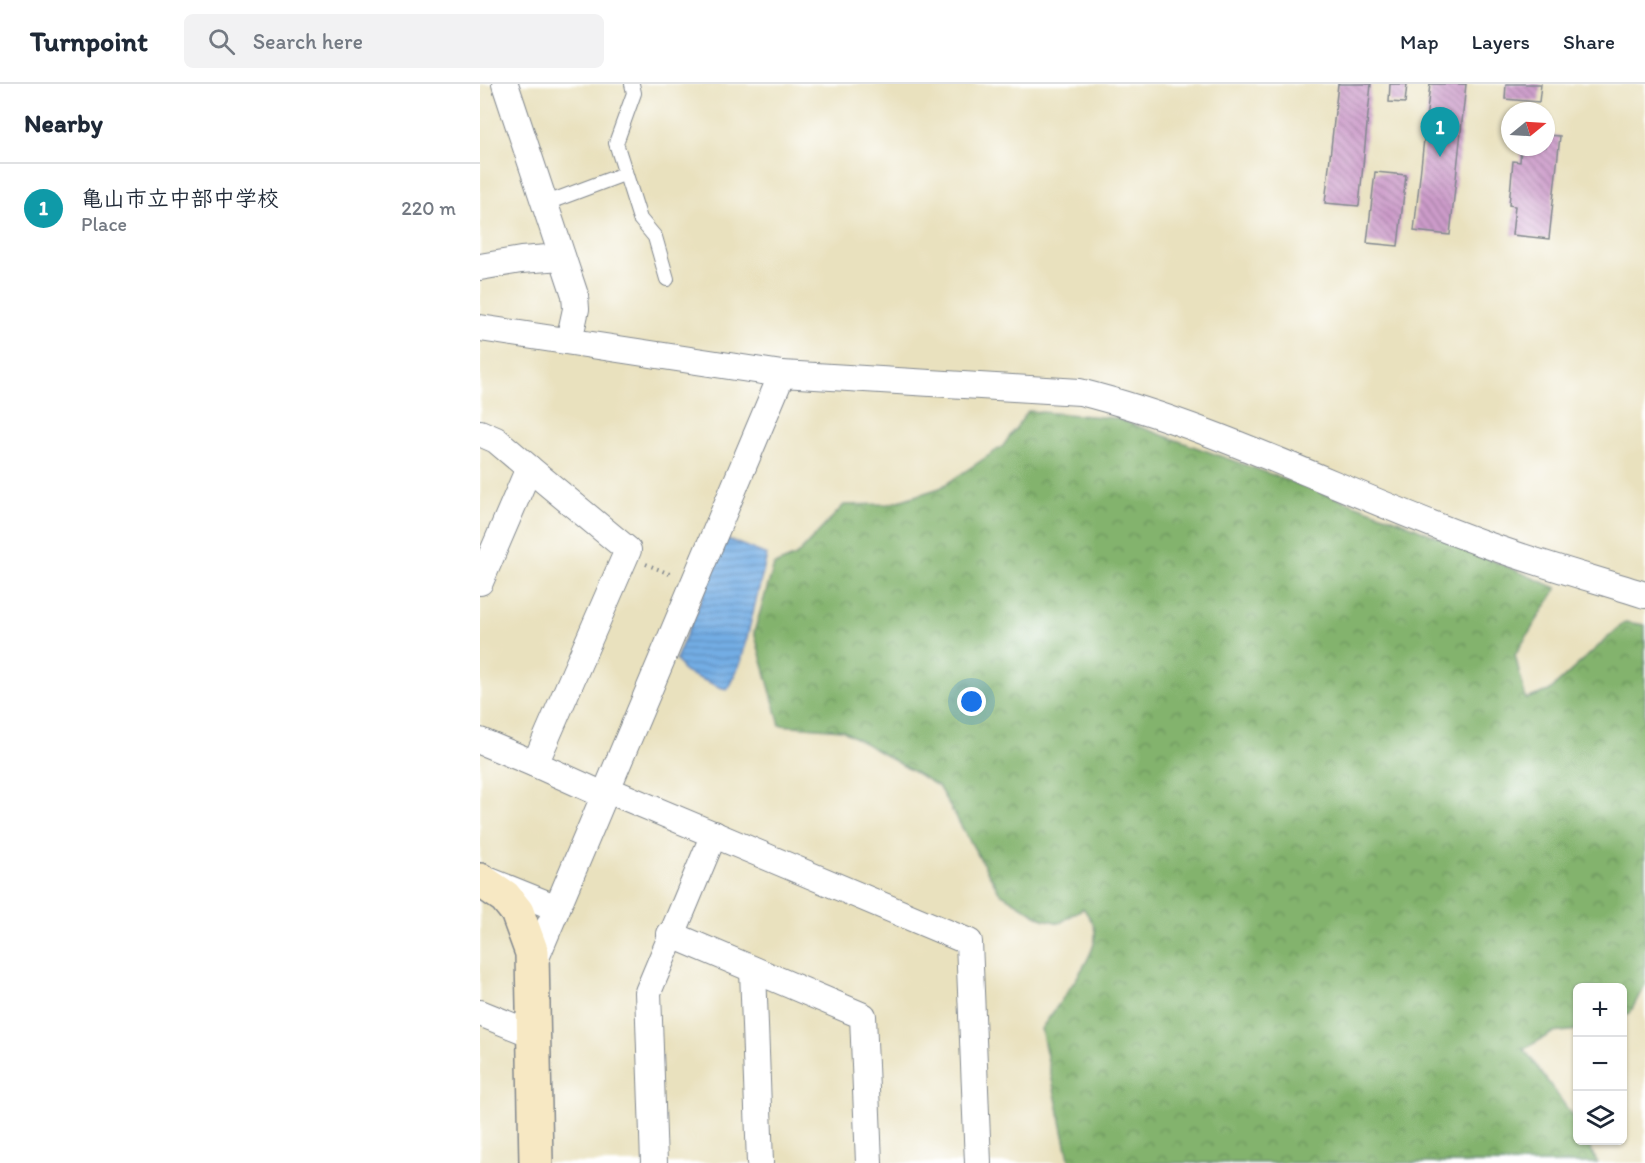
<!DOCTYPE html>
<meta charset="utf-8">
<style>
body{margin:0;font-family:Itim,"Klee One",sans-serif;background:#f2f2f3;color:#1f2937}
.controls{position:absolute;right:18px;bottom:18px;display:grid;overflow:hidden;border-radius:9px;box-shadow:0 2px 4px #0004}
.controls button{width:54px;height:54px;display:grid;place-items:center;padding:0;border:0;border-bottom:2px solid #e0e1e3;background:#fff;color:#1f2937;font:30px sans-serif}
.compass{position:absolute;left:1021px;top:18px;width:54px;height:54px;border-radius:50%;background:#fff;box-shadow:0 2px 4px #0004;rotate:72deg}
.you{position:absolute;left:492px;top:618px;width:21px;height:21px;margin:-15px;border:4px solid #fff;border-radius:50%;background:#1a73e8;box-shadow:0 0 0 9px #1a73e833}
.badge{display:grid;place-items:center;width:39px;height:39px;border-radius:50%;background:#111827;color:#fff;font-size:20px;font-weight:700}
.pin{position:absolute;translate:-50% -50px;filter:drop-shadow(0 2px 3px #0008)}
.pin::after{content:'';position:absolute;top:32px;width:21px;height:18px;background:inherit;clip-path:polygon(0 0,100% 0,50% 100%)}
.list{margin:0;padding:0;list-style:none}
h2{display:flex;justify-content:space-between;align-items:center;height:78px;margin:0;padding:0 24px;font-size:26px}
h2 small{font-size:20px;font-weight:400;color:#747a83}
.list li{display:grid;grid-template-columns:39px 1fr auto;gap:18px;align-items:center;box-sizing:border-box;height:90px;padding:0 24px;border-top:2px solid #e0e1e3}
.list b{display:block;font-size:22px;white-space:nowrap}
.list p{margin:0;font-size:20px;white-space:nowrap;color:#747a83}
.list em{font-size:20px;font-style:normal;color:#747a83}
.icon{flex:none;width:33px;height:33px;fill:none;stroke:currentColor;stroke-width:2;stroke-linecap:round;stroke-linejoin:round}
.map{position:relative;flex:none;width:1165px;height:1079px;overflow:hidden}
header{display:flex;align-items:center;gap:36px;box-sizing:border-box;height:84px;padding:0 30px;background:#fff;border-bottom:2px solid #e0e1e3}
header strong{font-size:28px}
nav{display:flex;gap:33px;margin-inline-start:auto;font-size:21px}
.search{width:420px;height:54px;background:#f2f2f3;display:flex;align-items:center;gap:15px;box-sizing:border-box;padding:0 21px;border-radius:9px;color:#747a83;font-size:22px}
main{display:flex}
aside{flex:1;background:#fff}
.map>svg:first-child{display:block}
.forest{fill:url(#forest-crowns);stroke:#4f7166;stroke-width:1.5}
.water{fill:url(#water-rules);stroke:#476ea1;stroke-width:1.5}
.building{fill:url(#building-back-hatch)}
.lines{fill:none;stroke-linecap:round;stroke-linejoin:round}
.lane-casing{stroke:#82888e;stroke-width:16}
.street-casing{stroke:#82888e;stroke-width:28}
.secondary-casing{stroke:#82888e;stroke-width:36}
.path{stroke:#82888e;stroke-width:4;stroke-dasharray:1.5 4.5;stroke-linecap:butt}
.lane{stroke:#fff;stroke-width:14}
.street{stroke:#fff;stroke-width:26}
.secondary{stroke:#f7e8c3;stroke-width:33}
</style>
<header>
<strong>Turnpoint</strong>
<div class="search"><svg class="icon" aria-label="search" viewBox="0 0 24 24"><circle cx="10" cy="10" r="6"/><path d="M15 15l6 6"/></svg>Search here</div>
<nav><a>Map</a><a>Layers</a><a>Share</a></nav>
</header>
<main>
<aside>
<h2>Nearby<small></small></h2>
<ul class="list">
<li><span class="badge" style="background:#0f9aa8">1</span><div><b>亀山市立中部中学校</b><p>Place</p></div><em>220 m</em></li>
</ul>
</aside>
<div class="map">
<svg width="1165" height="1079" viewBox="0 0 1165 1079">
<defs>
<pattern id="forest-crowns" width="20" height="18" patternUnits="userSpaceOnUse" patternTransform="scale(1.5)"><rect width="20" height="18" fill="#83b36d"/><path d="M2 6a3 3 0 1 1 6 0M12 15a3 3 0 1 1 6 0" fill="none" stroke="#6a925d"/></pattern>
<pattern id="water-rules" width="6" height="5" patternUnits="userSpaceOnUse" patternTransform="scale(1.5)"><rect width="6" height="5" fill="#73ade4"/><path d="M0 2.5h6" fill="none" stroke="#5e8dbc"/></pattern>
<pattern id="building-back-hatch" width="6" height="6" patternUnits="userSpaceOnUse" patternTransform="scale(1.5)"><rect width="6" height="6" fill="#cc9bc9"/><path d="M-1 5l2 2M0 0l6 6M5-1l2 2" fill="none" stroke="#a57fa6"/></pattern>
</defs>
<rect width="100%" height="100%" fill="#fff"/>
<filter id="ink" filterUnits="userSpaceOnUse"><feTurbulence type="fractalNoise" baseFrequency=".0167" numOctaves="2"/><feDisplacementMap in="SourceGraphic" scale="12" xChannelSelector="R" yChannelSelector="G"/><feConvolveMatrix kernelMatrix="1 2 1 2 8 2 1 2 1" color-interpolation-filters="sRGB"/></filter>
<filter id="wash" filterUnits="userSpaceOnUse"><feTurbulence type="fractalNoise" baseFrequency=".008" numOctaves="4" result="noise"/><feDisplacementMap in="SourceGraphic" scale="24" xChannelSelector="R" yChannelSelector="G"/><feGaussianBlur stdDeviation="1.35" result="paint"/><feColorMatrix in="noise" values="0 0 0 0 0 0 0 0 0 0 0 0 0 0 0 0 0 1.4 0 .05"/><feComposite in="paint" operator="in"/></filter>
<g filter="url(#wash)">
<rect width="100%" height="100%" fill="#e9e1be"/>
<path class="forest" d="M548 327 635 334 915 435 1077 504 1035 571 1046 615 1069 607 1145 538 1165 541V901L1150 929 1143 932 1142 904H1098L1097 946 1072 949 1044 965 1095 1035 1097 1041 1098 1056 1106 1057 1118 1079H590L561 945C574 926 615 874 615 853 616 841 610 834 603 824L580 839 563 835 520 809 458 702 362 646 300 641 274 548 294 481 316 472 364 421 409 420 460 404 523 362Z"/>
<path class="water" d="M247 455 287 471 261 578 247 606 204 588 196 575Z"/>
<g id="blocks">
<g class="building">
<path d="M858 0H891L879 122 845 119Z"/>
<path d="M910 0H927L925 19 909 18Z"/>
<path d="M950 0H986L970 151 934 147Z"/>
<path d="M1026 0H1061L1059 18 1025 15Z"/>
<path d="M1066 51 1080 52 1069 155 1032 151 1035 122 1029 121 1033 77 1040 78 1041 63H1066Z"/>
<path d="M895 88 926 91 918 162 887 159Z"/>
</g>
</g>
</g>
<g filter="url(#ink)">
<use href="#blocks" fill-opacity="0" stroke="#82888e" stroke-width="1.5"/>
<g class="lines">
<g class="lane-casing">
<g id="lane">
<path d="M152 0 154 9 136 59 160 135 175 153 187 195"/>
<path d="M64 120 144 90"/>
</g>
</g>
<g class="street-casing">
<g id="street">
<path d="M25 0 95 211 96 225 89 257"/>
<path d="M0 183 41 176 82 173"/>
<path d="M0 244 302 290"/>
<path d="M0 349 16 356 49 384 0 498"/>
<path d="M0 657 55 680 148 466 49 384"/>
<path d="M55 680 126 712"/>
<path d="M128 706 489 858 498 1079"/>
<path d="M10 797 77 824"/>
<path d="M190 850 383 932 389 1079"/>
<path d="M53 881 302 290 600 308C743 344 874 414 1013 463 1063 481 1114 495 1165 511"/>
<path d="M273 886 280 1079"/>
<path d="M0 929 52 950"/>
<path d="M174 1079 168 908 234 750"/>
</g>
</g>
<g class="secondary-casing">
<path id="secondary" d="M0 796 25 813 37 828 52 869 56 1079"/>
</g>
<path class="path" d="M166 480 192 491"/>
<use href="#lane" class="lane"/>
<use href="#street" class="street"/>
<use href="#secondary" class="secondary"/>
</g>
</g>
</svg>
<div class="controls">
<button>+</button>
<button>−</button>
<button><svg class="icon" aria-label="layers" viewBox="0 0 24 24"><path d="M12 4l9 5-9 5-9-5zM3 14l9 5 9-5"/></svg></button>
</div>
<svg class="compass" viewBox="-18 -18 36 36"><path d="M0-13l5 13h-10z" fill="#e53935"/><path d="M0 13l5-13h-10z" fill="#747a83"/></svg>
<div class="you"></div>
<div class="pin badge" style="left:960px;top:73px;background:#0f9aa8">1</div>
</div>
</main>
